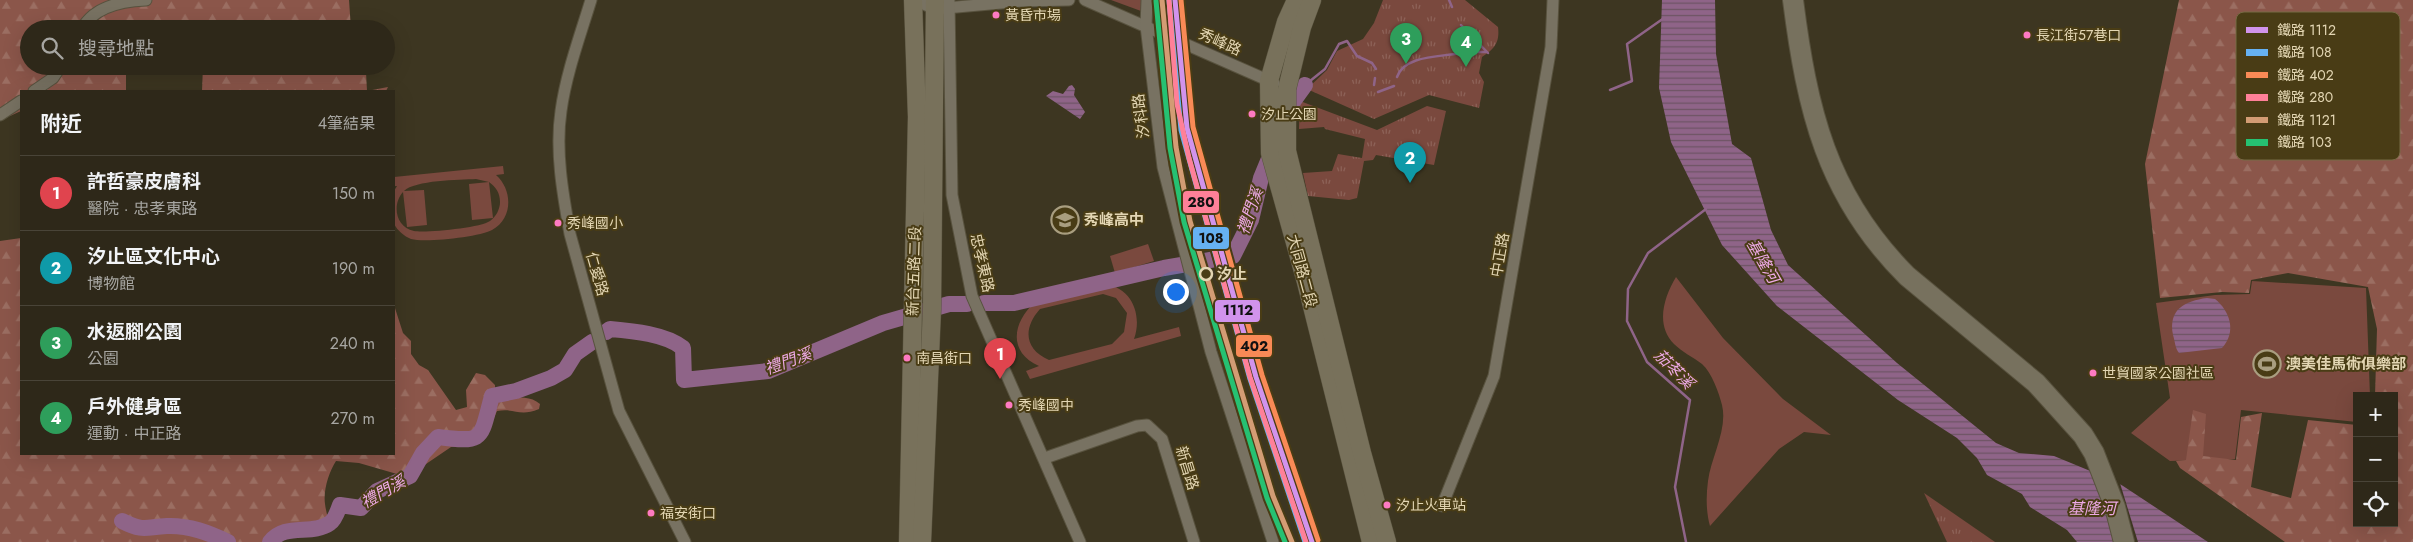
<!DOCTYPE html>
<html lang="zh-TW">
<meta charset="utf-8">
<style>
body{margin:0;font-family:Jost,"Noto Sans TC",sans-serif;background:#363022;color:#f1f3f6}
.controls{position:absolute;right:15px;bottom:15px;display:grid;overflow:hidden;border-radius:0px;box-shadow:0 5px 20px #0002}
.controls button{width:45px;height:45px;display:grid;place-items:center;padding:0;border:0;border-bottom:1px solid #494438;background:#2e2819;color:#f1f3f6;font:25px sans-serif}
.you{position:absolute;left:1175px;top:291px;width:18px;height:18px;margin:-12px;border:4px solid #fff;border-radius:50%;background:#1a73e8;box-shadow:0 0 0 8px #1a73e833}
.badge{display:grid;place-items:center;width:32px;height:32px;border-radius:50%;background:#1a73e8;color:#fff;font-size:16px;font-weight:700}
.pin{position:absolute;translate:-50% -41px;filter:drop-shadow(0 1px 2px #0008)}
.pin::after{content:'';position:absolute;top:26px;width:18px;height:15px;background:inherit;clip-path:polygon(0 0,100% 0,50% 100%)}
.list{margin:0;padding:0;list-style:none}
h2{display:flex;justify-content:space-between;align-items:center;height:65px;margin:0;padding:0 20px;font-size:21px}
h2 small{font-size:16px;font-weight:400;color:#a7a6a2}
.list li{display:grid;grid-template-columns:32px 1fr auto;gap:15px;align-items:center;box-sizing:border-box;height:75px;padding:0 20px;border-top:1px solid #494438}
.list b{display:block;font-size:19px;white-space:nowrap}
.list p{margin:0;font-size:16px;white-space:nowrap;color:#a7a6a2}
.list em{font-size:16px;font-style:normal;color:#a7a6a2}
.icon{flex:none;width:28px;height:28px;fill:none;stroke:currentColor;stroke-width:2;stroke-linecap:round;stroke-linejoin:round}
.map{position:relative;flex:none;width:2413px;height:542px;overflow:hidden}
.search{position:absolute;background:#2e2819;box-shadow:0 5px 20px #0002;left:20px;top:20px;width:375px;height:55px;display:flex;align-items:center;gap:12px;box-sizing:border-box;padding:0 18px;border-radius:28px;color:#a7a6a2;font-size:19px}
.panel{position:absolute;background:#2e2819;box-shadow:0 5px 20px #0002;left:20px;top:90px;width:375px;height:365px;border-radius:0px}
.map>svg:first-child{display:block}
.grass{fill:#7a493e;fill-rule:evenodd}
.forest{fill:url(#forest-firs)}
.park{fill:url(#park-tufts)}
.water{fill:url(#water-rules)}
.pier{fill:#3d3621}
.lines{fill:none;stroke-linecap:round;stroke-linejoin:round}
.stream{stroke:#8f6488;stroke-width:2.5}
.river{stroke:#8f6488;stroke-width:16}
.minor-casing{stroke:#58523e;stroke-width:13}
.primary-casing{stroke:#58523e;stroke-width:19}
.motorway-casing{stroke:#58523e;stroke-width:22}
.minor{stroke:#787262;stroke-width:11}
.primary{stroke:#78715b;stroke-width:18}
.motorway{stroke:#77715e;stroke-width:20}
.rail-1-casing{stroke:#493c15;stroke-width:9}
.rail-2-casing{stroke:#493c15;stroke-width:9}
.rail-3-casing{stroke:#493c15;stroke-width:9}
.rail-4-casing{stroke:#493c15;stroke-width:9}
.rail-5-casing{stroke:#493c15;stroke-width:9}
.rail-6-casing{stroke:#493c15;stroke-width:9}
.rail-1{stroke:#d193ec;stroke-width:5}
.rail-2{stroke:#66b1f2;stroke-width:5}
.rail-3{stroke:#f98a56;stroke-width:5}
.rail-4{stroke:#ff8098;stroke-width:5}
.rail-5{stroke:#d39c74;stroke-width:5}
.rail-6{stroke:#26c172;stroke-width:5}
.bus-dot{fill:#fe7ac1;stroke:#493c15;stroke-width:2}
.stop-dot{fill:#493c15;stroke:#e3d6b3;stroke-width:2.5}
.labels{text-anchor:middle;dominant-baseline:central;stroke-width:4;stroke-linejoin:round;paint-order:stroke}
.bus-label{font-size:14px;fill:#e3d6b3;stroke:#493c15;text-anchor:start}
.street-label{font-size:15px;fill:#e3d6b3;stroke:#493c15}
.poi-label{font-size:15px;font-weight:bold;fill:#e3d6b3;stroke:#493c15;text-anchor:start}
.stop-label{font-size:15px;font-weight:bold;fill:#e3d6b3;stroke:#493c15;text-anchor:start}
.water-label{font-size:16px;font-style:italic;fill:#eda9e5;stroke:#493c15}
.key{fill:#493c15;stroke:#776a44;stroke-width:1}
.key-label{font-size:14px;fill:#e3d6b3}
.line-badge{stroke:#493c15;stroke-width:2}
.pale-badge-label{font-size:14px;text-anchor:middle;font-weight:bold;fill:#111}
</style>
<div class="map">
<svg width="2413" height="542" viewBox="0 0 2413 542">
<defs>
<pattern id="forest-firs" width="22" height="20" patternUnits="userSpaceOnUse" patternTransform="scale(1.25)"><rect width="22" height="20" fill="#8b564a"/><path d="M5 1l3.5 6h-7zM16 11l3.5 6h-7z" fill="#9b6e62"/></pattern>
<pattern id="park-tufts" width="24" height="20" patternUnits="userSpaceOnUse" patternTransform="scale(1.25)"><rect width="24" height="20" fill="#7a493e"/><path d="M3 7l-1-3M5 7V3M7 7l1-3M15 17l-1-3M17 17v-4M19 17l1-3" fill="none" stroke="#8d6258"/></pattern>
<pattern id="water-rules" width="6" height="5" patternUnits="userSpaceOnUse" patternTransform="scale(1.25)"><rect width="6" height="5" fill="#8f6488"/><path d="M0 2.5h6" fill="none" stroke="#6d5463"/></pattern>
</defs>
<rect width="100%" height="100%" fill="#3d3621"/>
<g class="grass">
<path d="M1111 0H1142L1141 11Z"/>
<path d="M503 166 504 174 496 175C513 190 513 219 492 230 479 237 425 243 411 239 404 236 398 231 394 224V191L397 186H394V177ZM476 179 489 182 469 184 472 220 493 218 489 182C496 187 500 193 500 202 500 209 496 217 490 221 480 228 426 233 414 231 395 227 392 204 403 192L407 227 427 225 424 190 404 191C415 180 459 180 476 179Z"/>
<path d="M1148 244 1154 261 1115 273 1110 256Z"/>
<path d="M1676 277 1723 338 1783 399 1831 435 1804 432 1779 449 1710 526C1706 512 1706 496 1708 481 1711 457 1728 429 1722 405 1719 393 1712 373 1702 364 1693 357 1682 352 1674 344 1655 325 1664 297 1676 277Z"/>
<path d="M2252 281 2366 288 2370 396H2357V422L2241 410 2235 459 2170 461 2131 433 2170 398 2156 303 2215 295 2250 294Z"/>
<path d="M1101 284C1131 285 1143 314 1134 339L1179 327 1181 336 1030 379 1026 371 1039 366C1008 352 1012 323 1035 302ZM1103 294 1116 298 1127 313 1124 332 1112 344 1049 360C1024 349 1023 328 1040 309Z"/>
</g>
<g class="forest">
<path d="M0 0H349L351 29H29V66H126V91H21V111L10 116 0 113Z"/>
<path d="M2179 0H2413V542H2285L2180 468 2176 461 2186 460 2193 410 2206 414 2203 456 2236 460 2241 417 2262 413 2251 487 2291 498 2308 420 2357 425V523H2394V396H2375L2377 329 2368 287 2288 273 2251 280 2249 293 2222 292 2160 298 2145 164Z"/>
<path d="M203 66H353V74L366 72 367 91 388 87 386 91H202Z"/>
<path d="M21 238V454H394V305L403 333 411 341V354L419 365 428 370 456 410 467 407 466 390 476 373 485 375 495 385V391C508 402 527 392 540 404L539 409C519 417 516 408 497 411L485 438 474 444 451 447 426 464 397 474 359 463 336 461C329 472 323 490 325 504 326 513 329 519 329 528L285 536 281 542H0V241Z"/>
</g>
<g class="park">
<path d="M1383 0H1465L1498 27C1500 43 1494 49 1482 57L1479 73 1484 82 1479 108 1429 95 1374 119 1307 89 1327 70 1337 51 1363 39 1374 23Z"/>
<path d="M1300 101 1377 130 1427 106 1446 111 1434 165 1376 155 1373 160 1364 161 1357 198 1349 200 1308 196 1303 173 1332 171 1338 154 1362 158 1365 139 1325 129 1324 127 1299 129Z"/>
<path d="M1924 493 1995 542H1947Z"/>
</g>
<g class="water">
<path d="M1662 0H1715L1716 54 1732 144 1751 158 1771 230 1788 265 1897 363 1996 443 2019 453 2054 456 2117 482 2208 542H2077L2067 530 2030 507 2022 494 1987 475 1977 458 1957 438 1898 400 1777 306 1722 245 1671 142 1659 88Z"/>
<path d="M1072 85 1075 89 1074 95 1085 112 1080 119 1046 96 1053 91 1063 94 1069 86Z"/>
<path d="M2207 298 2215 299C2230 311 2237 332 2222 348L2179 353C2175 348 2175 341 2173 335 2168 309 2185 301 2207 298Z"/>
</g>
<path class="pier" d="M2097 470 2119 480 2138 542H2120Z"/>
<g class="lines">
<g class="stream">
<path d="M1449 0 1452 7"/>
<path d="M1461 25 1488 53"/>
<path d="M1471 52H1486"/>
<path d="M1397 77C1404 55 1441 57 1461 53"/>
<path d="M1305 85 1325 69 1339 44 1347 41 1357 56 1372 63 1376 69"/>
<path d="M1374 85 1375 78"/>
<path d="M1610 90 1632 81 1627 44 1664 18"/>
<path d="M1378 92 1394 86"/>
<path d="M1686 542 1675 487 1690 400 1647 362 1627 321 1628 289 1648 253 1706 209"/>
</g>
<g class="river">
<path d="M1286 117 1292 103 1305 85"/>
<path d="M984 303H1014L1164 268 1233 256 1251 220 1261 178 1273 149"/>
<path d="M606 332 610 329C633 331 666 334 683 348L684 380 768 371 883 323 949 304H967"/>
<path d="M122 521C144 532 145 527 167 526 189 525 209 533 228 542"/>
<path d="M270 542C285 522 312 536 330 523 335 520 338 510 340 505L361 508 377 491 410 476 423 453 438 437C485 443 480 440 492 396L516 391 551 378 565 370 575 354 592 342"/>
</g>
<g class="minor-casing">
<g id="minor">
<path d="M591 0C580 36 566 74 561 111 555 151 563 195 570 234L619 411 685 542"/>
<path d="M914 0 935 9 1022 1 1069 0"/>
<path d="M949 0 952 195 972 296 1080 542"/>
<path d="M1085 0 1274 83"/>
<path d="M1147 0 1146 26 1163 167 1211 352 1273 542"/>
<path d="M82 29C94 6 122 1 146 0"/>
<path d="M34 91 53 78 61 66"/>
<path d="M0 115 21 101"/>
<path d="M1045 458 1137 426 1147 425 1162 439 1194 542"/>
<path d="M1442 506 1494 376 1551 47 1553 0"/>
</g>
</g>
<g class="primary-casing">
<g id="primary">
<path d="M1296 0 1286 22 1269 81 1270 153 1306 282 1371 542"/>
<path d="M1312 0 1302 27 1287 89V151L1362 453 1387 542"/>
<path d="M908 542 917 117 913 0"/>
<path d="M922 542 932 309 935 0"/>
</g>
</g>
<g class="motorway-casing">
<path id="motorway" d="M1793 0C1807 109 1826 195 1907 276L2036 383 2083 435 2094 453 2115 507 2124 542"/>
</g>
<use href="#minor" class="minor"/>
<use href="#primary" class="primary"/>
<use href="#motorway" class="motorway"/>
<g class="rail-1-casing">
<path id="rail-1" d="M1175 0 1187 128 1256 377 1312 542"/>
</g>
<g class="rail-2-casing">
<path id="rail-2" d="M1169 0 1181 130 1250 379 1305 542"/>
</g>
<g class="rail-3-casing">
<path id="rail-3" d="M1181 0 1193 127 1262 375 1318 540"/>
</g>
<g class="rail-4-casing">
<path id="rail-4" d="M1169 0 1177 104 1189 158 1250 377 1306 542"/>
</g>
<g class="rail-5-casing">
<path id="rail-5" d="M1162 0 1176 147 1190 221 1273 496 1292 542"/>
</g>
<g class="rail-6-casing">
<path id="rail-6" d="M1156 1 1170 148 1184 222 1267 498 1285 542"/>
</g>
<use href="#rail-1" class="rail-1"/>
<use href="#rail-2" class="rail-2"/>
<use href="#rail-3" class="rail-3"/>
<use href="#rail-4" class="rail-4"/>
<use href="#rail-5" class="rail-5"/>
<use href="#rail-6" class="rail-6"/>
</g>
<defs>
<g id="school-ring" transform="scale(1.4375)"><circle r="9.5" fill="#493c15" stroke="#a99e80" stroke-width="1.5"/><path d="M0-5L7-2L0 1L-7-2ZM-4 1L0 2.5L4 1V4Q0 6-4 4Z" fill="#a99e80"/></g>
<g id="stadium-ring" transform="scale(1.4375)"><circle r="9.5" fill="#493c15" stroke="#a99e80" stroke-width="1.5"/><path d="M0-5a6.5 5 0 1 0 0 10a6.5 5 0 1 0 0-10ZM-3.5-1.8h7v3.6h-7Z" fill="#a99e80"/></g>
</defs>
<g fill-rule="evenodd">
<use href="#school-ring" x="1065" y="220"/>
<use href="#stadium-ring" x="2267" y="364"/>
</g>
<g class="bus-dot">
<circle cx="996" cy="15" r="4.5"/>
<circle cx="2027" cy="35" r="4.5"/>
<circle cx="1252" cy="114" r="4.5"/>
<circle cx="558" cy="223" r="4.5"/>
<circle cx="907" cy="358" r="4.5"/>
<circle cx="2093" cy="373" r="4.5"/>
<circle cx="1009" cy="405" r="4.5"/>
<circle cx="1387" cy="505" r="4.5"/>
<circle cx="651" cy="513" r="4.5"/>
</g>
<circle class="stop-dot" cx="1206" cy="274" r="6"/>
<g class="labels">
<g class="bus-label">
<text x="1005" y="15">黃昏市場</text>
<text x="2036" y="35">長江街57巷口</text>
<text x="1261" y="114">汐止公園</text>
<text x="567" y="223">秀峰國小</text>
<text x="916" y="358">南昌街口</text>
<text x="2102" y="373">世貿國家公園社區</text>
<text x="1018" y="405">秀峰國中</text>
<text x="1396" y="505">汐止火車站</text>
<text x="660" y="513">福安街口</text>
</g>
<g class="street-label">
<text transform="translate(1220 42) rotate(24)">秀峰路</text>
<text transform="translate(1141 116) rotate(-97)">汐科路</text>
<text transform="translate(1500 255) rotate(-80)">中正路</text>
<text transform="translate(982 263) rotate(77)">忠孝東路</text>
<text transform="translate(914 271) rotate(-88)">新台五路二段</text>
<text transform="translate(1302 271) rotate(75)">大同路二段</text>
<text transform="translate(597 274) rotate(74)">仁愛路</text>
<text transform="translate(1187 468) rotate(73)">新昌路</text>
</g>
<g class="poi-label">
<text x="1084" y="220">秀峰高中</text>
<text x="2286" y="364">澳美佳馬術俱樂部</text>
</g>
<g class="stop-label">
<text x="1217" y="274">汐止</text>
</g>
<g class="water-label">
<text transform="translate(1250 211) rotate(-71)">禮門溪</text>
<text transform="translate(1763 261) rotate(60)">基隆河</text>
<text transform="translate(788 361) rotate(-20)">禮門溪</text>
<text transform="translate(1674 369) rotate(45)">茄苳溪</text>
<text transform="translate(383 492) rotate(-30)">禮門溪</text>
<text x="2092" y="508">基隆河</text>
</g>
</g>
<rect x="2236" y="12" width="164" height="148" rx="8" class="key"/>
<rect x="2246" y="27" width="22" height="6" fill="#d193ec"/>
<rect x="2246" y="49" width="22" height="7" fill="#66b1f2"/>
<rect x="2246" y="72" width="22" height="6" fill="#f98a56"/>
<rect x="2246" y="94" width="22" height="7" fill="#ff8098"/>
<rect x="2246" y="117" width="22" height="6" fill="#d39c74"/>
<rect x="2246" y="139" width="22" height="7" fill="#26c172"/>
<g class="key-label">
<text x="2277" y="35">鐵路 1112</text>
<text x="2277" y="57">鐵路 108</text>
<text x="2277" y="80">鐵路 402</text>
<text x="2277" y="102">鐵路 280</text>
<text x="2277" y="125">鐵路 1121</text>
<text x="2277" y="147">鐵路 103</text>
</g>
<g class="line-badge">
<rect x="1182" y="190" width="38" height="24" rx="5" fill="#ff8098"/>
<rect x="1192" y="226" width="38" height="24" rx="5" fill="#66b1f2"/>
<rect x="1214" y="299" width="47" height="24" rx="5" fill="#d193ec"/>
<rect x="1235" y="334" width="38" height="24" rx="5" fill="#f98a56"/>
</g>
<g class="pale-badge-label">
<text x="1201" y="207">280</text>
<text x="1211" y="243">108</text>
<text x="1238" y="315">1112</text>
<text x="1254" y="351">402</text>
</g>
</svg>
<div class="controls">
<button>+</button>
<button>−</button>
<button><svg class="icon" aria-label="locate" viewBox="0 0 24 24"><circle cx="12" cy="12" r="6"/><path d="M12 2v4M12 18v4M2 12h4M18 12h4"/></svg></button>
</div>
<div class="you"></div>
<div class="pin badge" style="left:1000px;top:379px;background:#e0444e">1</div>
<div class="pin badge" style="left:1410px;top:183px;background:#0f9aa8">2</div>
<div class="pin badge" style="left:1406px;top:64px;background:#2e9e5b">3</div>
<div class="pin badge" style="left:1466px;top:67px;background:#2e9e5b">4</div>
<div class="search"><svg class="icon" aria-label="search" viewBox="0 0 24 24"><circle cx="10" cy="10" r="6"/><path d="M15 15l6 6"/></svg>搜尋地點</div>
<section class="panel">
<h2>附近<small>4筆結果</small></h2>
<ul class="list">
<li><span class="badge" style="background:#e0444e">1</span><div><b>許哲豪皮膚科</b><p>醫院 · 忠孝東路</p></div><em>150 m</em></li>
<li><span class="badge" style="background:#0f9aa8">2</span><div><b>汐止區文化中心</b><p>博物館</p></div><em>190 m</em></li>
<li><span class="badge" style="background:#2e9e5b">3</span><div><b>水返腳公園</b><p>公園</p></div><em>240 m</em></li>
<li><span class="badge" style="background:#2e9e5b">4</span><div><b>戶外健身區</b><p>運動 · 中正路</p></div><em>270 m</em></li>
</ul>
</section>
</div>
